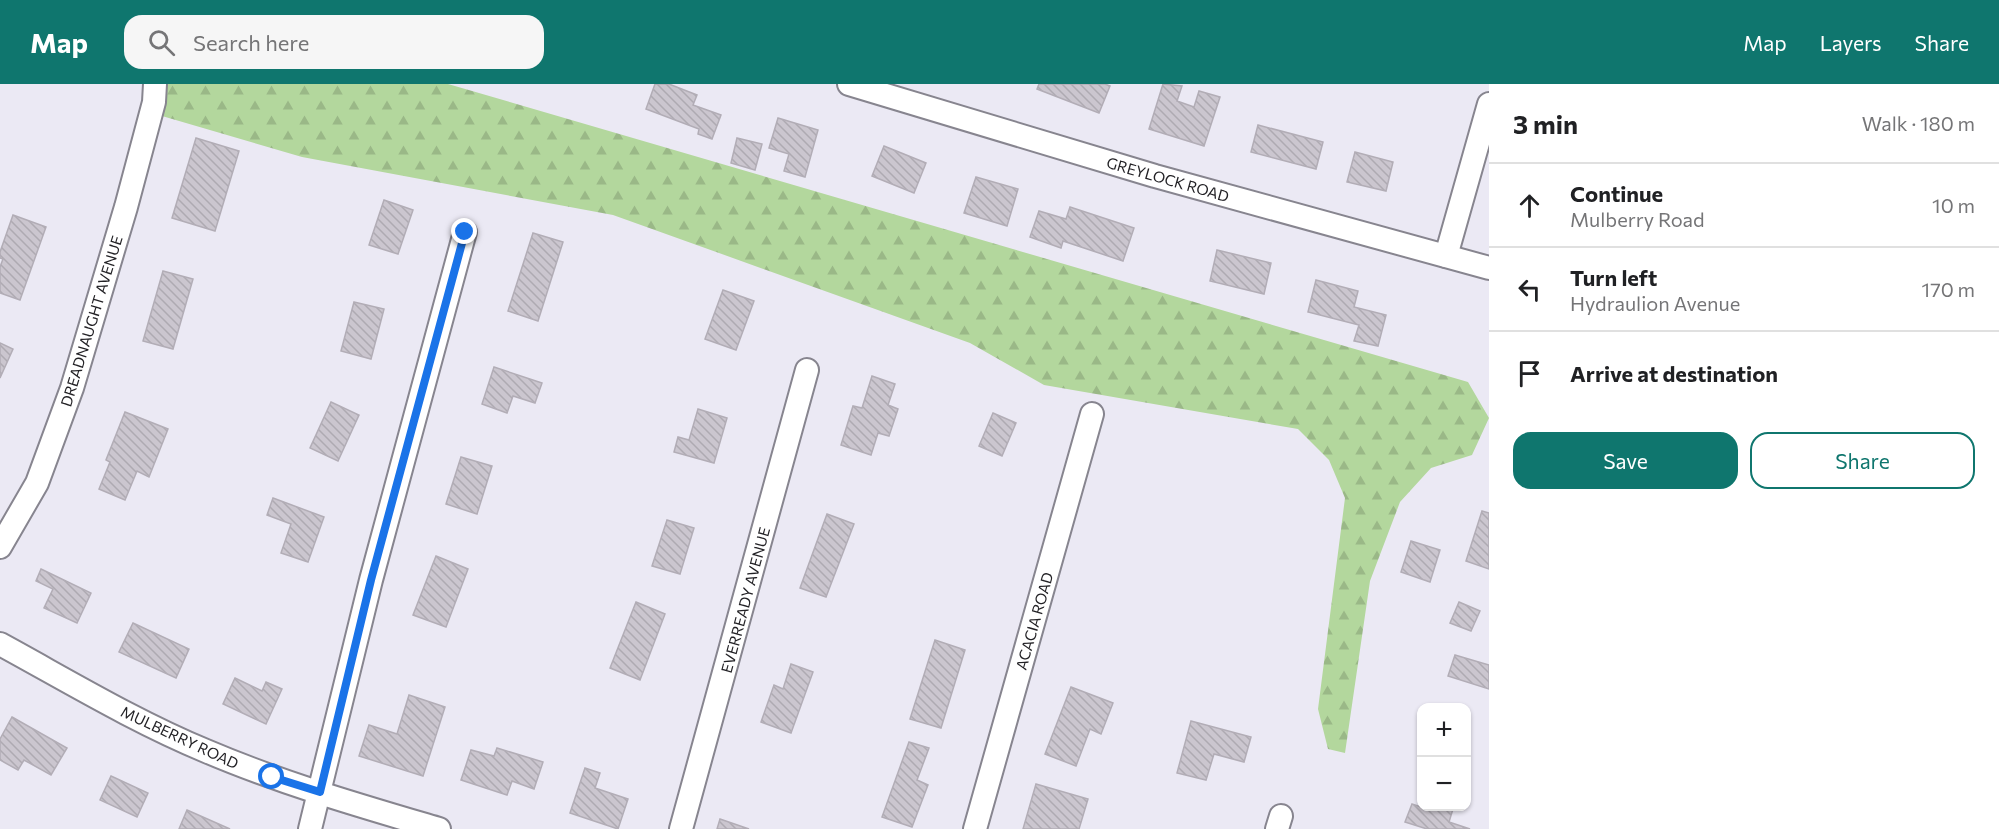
<!DOCTYPE html>
<meta charset="utf-8">
<style>
body{margin:0;font-family:Commissioner,sans-serif;background:#f6f6f6;color:#202124}
.controls{position:absolute;right:18px;bottom:18px;display:grid;overflow:hidden;border-radius:12px;box-shadow:0 2px 4px #0004}
.controls button{width:54px;height:54px;display:grid;place-items:center;padding:0;border:0;border-bottom:2px solid #e0e0e0;background:#fff;color:#202124;font:30px sans-serif}
.stop{position:absolute;width:18px;height:18px;margin:-14px;border:4px solid #1a73e8;border-radius:50%;background:#fff}
.stop.end{background:#1a73e8;border-color:#fff;box-shadow:0 2px 6px #0008}
.list{margin:0;padding:0;list-style:none}
h2{display:flex;justify-content:space-between;align-items:center;height:78px;margin:0;padding:0 24px;font-size:26px}
h2 small{font-size:20px;font-weight:400;color:#757577}
.list li{display:grid;grid-template-columns:39px 1fr auto;gap:18px;align-items:center;box-sizing:border-box;height:84px;padding:0 24px;border-top:2px solid #e0e0e0}
.list b{display:block;font-size:22px;white-space:nowrap}
.list p{margin:0;font-size:20px;white-space:nowrap;color:#757577}
.list em{font-size:20px;font-style:normal;color:#757577}
.actions{display:flex;gap:12px;padding:18px 24px}
.actions a{flex:1;padding:14px 0;border:2px solid #0f766e;border-radius:18px;text-align:center;font-size:21px;color:#0f766e}
.actions .main{background:#0f766e;color:#fff}
.icon{flex:none;width:33px;height:33px;fill:none;stroke:currentColor;stroke-width:2;stroke-linecap:round;stroke-linejoin:round}
.map{position:relative;flex:none;width:1489px;height:745px;overflow:hidden}
header{display:flex;align-items:center;gap:36px;box-sizing:border-box;height:84px;padding:0 30px;background:#0f766e;color:#fff}
header strong{font-size:28px}
nav{display:flex;gap:33px;margin-inline-start:auto;font-size:21px}
.search{width:420px;height:54px;background:#f6f6f6;display:flex;align-items:center;gap:15px;box-sizing:border-box;padding:0 21px;border-radius:18px;color:#757577;font-size:22px}
main{display:flex}
aside{flex:1;background:#fff}
.map>svg:first-child{display:block}
.forest{fill:url(#forest-firs)}
.building{fill:url(#building-back-hatch);stroke:#b2adb6;stroke-width:1.5}
.lines{fill:none;stroke-linecap:round;stroke-linejoin:round}
.minor-casing{stroke:#87858f;stroke-width:26}
.minor{stroke:#fff;stroke-width:22}
.route{stroke:#1a73e8;stroke-width:8}
.labels{text-anchor:middle;dominant-baseline:central;stroke-width:4.5;stroke-linejoin:round;paint-order:stroke}
.street-label{font-size:15px;fill:#232226;stroke:#fff}
</style>
<header>
<strong>Map</strong>
<div class="search"><svg class="icon" aria-label="search" viewBox="0 0 24 24"><circle cx="10" cy="10" r="6"/><path d="M15 15l6 6"/></svg>Search here</div>
<nav><a>Map</a><a>Layers</a><a>Share</a></nav>
</header>
<main>
<div class="map">
<svg width="1489" height="745" viewBox="0 0 1489 745">
<defs>
<pattern id="forest-firs" width="22" height="20" patternUnits="userSpaceOnUse" patternTransform="scale(1.5)"><rect width="22" height="20" fill="#b3d79d"/><path d="M5 1l3.5 6h-7zM16 11l3.5 6h-7z" fill="#9ab887"/></pattern>
<pattern id="building-back-hatch" width="6" height="6" patternUnits="userSpaceOnUse" patternTransform="scale(1.5)"><rect width="6" height="6" fill="#cbc6cf"/><path d="M-1 5l2 2M0 0l6 6M5-1l2 2" fill="none" stroke="#aeaab2"/></pattern>
</defs>
<rect width="100%" height="100%" fill="#ebe9f4"/>
<path class="forest" d="M164 0H448L1468 298 1489 334 1472 371 1431 384 1400 418 1370 497 1345 669 1328 665 1318 625 1345 414 1329 376 1298 345 1044 301 970 259 613 131 302 73 162 32Z"/>
<g class="building">
<path d="M655 0H669L697 11 693 21 721 31 712 55 698 50 699 45 646 25Z"/>
<path d="M1039 0H1105L1110 2 1099 29 1037 5Z"/>
<path d="M1163 0 1182 2 1177 17 1194 23 1199 7 1220 13 1204 62 1149 45Z"/>
<path d="M778 34 818 46 805 93 784 87 789 70 769 64Z"/>
<path d="M1258 41 1323 58 1316 85 1251 68Z"/>
<path d="M196 54 239 67 215 147 172 134Z"/>
<path d="M737 54 762 60 755 86 731 79Z"/>
<path d="M884 62 926 79 914 109 872 92Z"/>
<path d="M1355 68 1393 78 1386 107 1347 98Z"/>
<path d="M976 93 1018 105 1007 142 964 129Z"/>
<path d="M384 116 413 126 398 170 369 161Z"/>
<path d="M1070 123 1134 144 1123 177 1063 157 1061 164 1030 153 1039 127 1066 135Z"/>
<path d="M13 131 46 143 20 216 0 209V183L3 175 0 174V168Z"/>
<path d="M533 149 563 158 538 237 508 227Z"/>
<path d="M1217 166 1271 179 1264 210 1210 197Z"/>
<path d="M163 187 193 195 173 265 143 257Z"/>
<path d="M1316 196 1358 207 1354 223 1386 231 1378 262 1354 257 1359 241 1308 228Z"/>
<path d="M723 206 754 217 736 266 705 255Z"/>
<path d="M354 218 384 225 371 275 341 267Z"/>
<path d="M0 259 13 265 0 294Z"/>
<path d="M494 283 542 299 535 319 513 312 507 329 482 320Z"/>
<path d="M872 292 895 300 888 321 898 325 889 352 878 349 871 371 841 361 853 322 862 324Z"/>
<path d="M331 318 359 331 338 377 310 364Z"/>
<path d="M698 325 727 334 714 379 674 368 678 353 689 356Z"/>
<path d="M125 328 168 345 149 393 137 387 125 416 99 405 110 378 106 376Z"/>
<path d="M993 329 1016 339 1002 372 979 362Z"/>
<path d="M461 373 492 382 477 430 446 420Z"/>
<path d="M273 414 324 433 308 478 281 469 291 440 267 431Z"/>
<path d="M1482 427 1489 429V485L1466 477Z"/>
<path d="M827 430 854 440 826 513 800 504Z"/>
<path d="M667 436 694 444 680 490 652 482Z"/>
<path d="M1411 457 1440 466 1430 498 1401 488Z"/>
<path d="M436 472 468 485 446 543 413 531Z"/>
<path d="M41 485 91 509 77 539 44 524 53 505 36 497Z"/>
<path d="M636 518 665 530 640 596 610 584Z"/>
<path d="M1459 518 1480 527 1471 547 1450 539Z"/>
<path d="M133 539 189 565 176 594 119 568Z"/>
<path d="M935 556 965 566 941 644 910 635Z"/>
<path d="M1455 571 1489 581V605L1448 592Z"/>
<path d="M791 580 813 588 791 649 761 638 774 601 783 605Z"/>
<path d="M235 594 262 607 266 598 282 605 266 640 223 620Z"/>
<path d="M1071 603 1113 619 1101 650 1090 645 1076 682 1045 670Z"/>
<path d="M409 611 445 623 423 692 359 672 369 641 397 650Z"/>
<path d="M12 633 67 664 51 691 24 676 18 686 0 676V655Z"/>
<path d="M1191 637 1251 653 1244 678 1214 670 1206 696 1177 689Z"/>
<path d="M909 658 929 664 917 696 928 701 912 743 882 733Z"/>
<path d="M497 664 543 678 534 705 512 697 507 711 461 696 471 666 494 672Z"/>
<path d="M585 684 600 689 595 704 628 715 618 745 570 729Z"/>
<path d="M111 692 148 709 137 733 100 716Z"/>
<path d="M1036 700 1088 715 1079 745H1023Z"/>
<path d="M1412 720 1430 726 1431 722H1446L1453 725 1449 738 1470 745H1427L1405 738Z"/>
<path d="M187 726 230 745H179Z"/>
<path d="M720 735 749 745H717Z"/>
</g>
<g class="lines">
<g class="minor-casing">
<g id="minor">
<path d="M849 0 1155 92 1489 184"/>
<path d="M1446 172 1489 20"/>
<path d="M0 463 37 399 72 304 126 123 154 18 155 0"/>
<path d="M0 560C68 597 134 637 206 667 281 699 361 722 439 745"/>
<path d="M310 745 371 496 465 148"/>
<path d="M681 745 807 286"/>
<path d="M975 745 1092 330"/>
<path d="M1277 745 1281 732"/>
</g>
</g>
<use href="#minor" class="minor"/>
</g>
<g class="lines">
<path class="route" d="M272 693 320 708 371 496 465 148"/>
</g>
<g class="labels">
<g class="street-label">
<text transform="translate(1168 95) rotate(16)">GREYLOCK ROAD</text>
<text transform="translate(91 237) rotate(-73)">DREADNAUGHT AVENUE</text>
<text transform="translate(745 516) rotate(-75)">EVERREADY AVENUE</text>
<text transform="translate(1034 537) rotate(-74)">ACACIA ROAD</text>
<text transform="translate(180 653) rotate(25)">MULBERRY ROAD</text>
</g>
</g>
</svg>
<div class="controls">
<button>+</button>
<button>−</button>
</div>
<div class="stop" style="left:272px;top:693px"></div>
<div class="stop end" style="left:465px;top:148px"></div>
</div>
<aside>
<h2>3 min<small>Walk · 180 m</small></h2>
<ul class="list">
<li><svg class="icon" aria-label="ahead" viewBox="0 0 24 24"><path d="M12 20V5M6 11l6-6 6 6"/></svg><div><b>Continue</b><p>Mulberry Road</p></div><em>10 m</em></li>
<li><svg class="icon" aria-label="left" viewBox="0 0 24 24"><path d="M17 20v-9H6M10 6l-5 5 5 5"/></svg><div><b>Turn left</b><p>Hydraulion Avenue</p></div><em>170 m</em></li>
<li><svg class="icon" aria-label="arrive" viewBox="0 0 24 24"><path d="M6 21V4h12l-3 4 3 4H6"/></svg><div><b>Arrive at destination</b></div></li>
</ul>
<div class="actions"><a class="main">Save</a><a>Share</a></div>
</aside>
</main>
